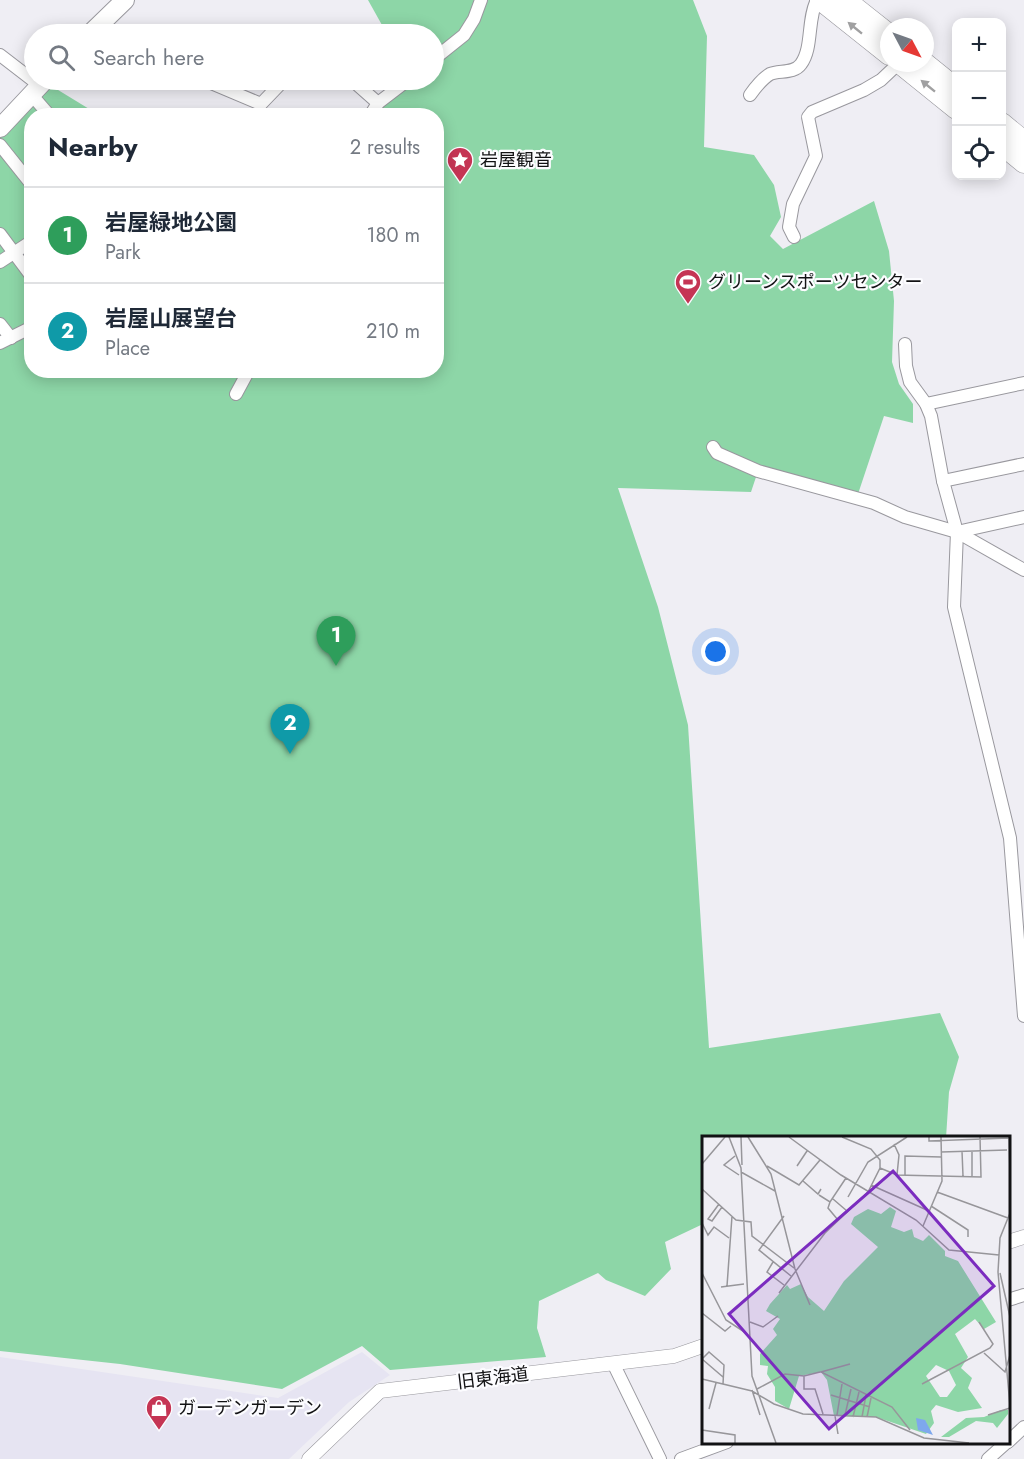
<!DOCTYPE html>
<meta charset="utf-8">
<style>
body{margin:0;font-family:Jost,"Noto Sans JP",sans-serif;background:#f2f2f3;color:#1f2937}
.controls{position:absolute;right:18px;top:18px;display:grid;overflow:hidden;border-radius:12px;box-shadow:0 3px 15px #0003}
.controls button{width:54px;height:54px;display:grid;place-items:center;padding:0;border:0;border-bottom:2px solid #e0e1e3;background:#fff;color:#1f2937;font:30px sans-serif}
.compass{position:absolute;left:880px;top:18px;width:54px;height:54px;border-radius:50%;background:#fff;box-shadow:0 3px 15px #0003;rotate:131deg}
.you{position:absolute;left:716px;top:652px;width:21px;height:21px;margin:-15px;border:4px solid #fff;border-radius:50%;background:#1a73e8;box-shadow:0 0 0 9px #1a73e833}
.badge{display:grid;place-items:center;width:39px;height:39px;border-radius:50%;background:#0b8043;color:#fff;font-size:20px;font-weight:700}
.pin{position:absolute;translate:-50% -50px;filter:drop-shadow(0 2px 3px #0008)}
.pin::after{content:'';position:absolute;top:32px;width:21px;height:18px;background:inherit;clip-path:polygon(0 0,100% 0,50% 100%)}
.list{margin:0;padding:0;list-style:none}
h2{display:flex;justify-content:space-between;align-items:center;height:78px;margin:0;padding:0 24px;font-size:26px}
h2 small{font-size:20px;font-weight:400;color:#747a83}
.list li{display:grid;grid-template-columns:39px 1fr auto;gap:18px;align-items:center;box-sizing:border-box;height:96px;padding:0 24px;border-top:2px solid #e0e1e3}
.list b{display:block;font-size:22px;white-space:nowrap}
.list p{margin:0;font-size:20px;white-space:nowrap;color:#747a83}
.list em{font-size:20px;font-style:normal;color:#747a83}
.icon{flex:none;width:33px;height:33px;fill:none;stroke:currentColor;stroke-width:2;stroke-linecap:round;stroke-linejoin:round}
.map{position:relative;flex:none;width:1024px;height:1459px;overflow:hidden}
.search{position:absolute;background:#fff;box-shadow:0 3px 15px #0003;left:24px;top:24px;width:420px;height:66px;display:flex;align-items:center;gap:15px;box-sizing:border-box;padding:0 21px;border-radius:33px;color:#747a83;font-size:22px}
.panel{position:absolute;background:#fff;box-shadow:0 3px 15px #0003;left:24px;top:108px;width:420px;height:270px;border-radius:24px}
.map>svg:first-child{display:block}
.built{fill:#e6e4f2}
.green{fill:#8dd6a7}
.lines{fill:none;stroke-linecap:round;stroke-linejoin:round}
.minor-casing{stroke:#99989e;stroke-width:14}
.tertiary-casing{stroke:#99989e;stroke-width:15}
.primary-casing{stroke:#99989e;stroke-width:20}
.trunk-casing{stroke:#99989e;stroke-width:21}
.minor{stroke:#fff;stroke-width:12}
.tertiary{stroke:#fff;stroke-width:14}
.primary{stroke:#fff;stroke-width:18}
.trunk{stroke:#fff;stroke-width:20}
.oneway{fill:#a0a0a1}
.labels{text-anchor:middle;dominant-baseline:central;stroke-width:4.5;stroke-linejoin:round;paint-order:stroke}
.poi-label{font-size:18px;fill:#121214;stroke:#fcfcff;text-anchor:start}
.street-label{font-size:18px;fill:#121214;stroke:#fcfcff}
.inset-road{fill:none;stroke:#97969a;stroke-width:1.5}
.view{fill:#7b2cbf;fill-opacity:0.15;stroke:#7b2cbf;stroke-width:3}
.inset-edge{fill:none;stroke:#121214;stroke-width:3}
</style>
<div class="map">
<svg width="1024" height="1459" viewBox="0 0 1024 1459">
<rect width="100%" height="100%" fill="#efeef4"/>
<path class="built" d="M362 1352 390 1375 349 1402 289 1459H0V1357L278 1398Z"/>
<path class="green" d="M368 0H693L707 36 704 147 754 155 774 185 781 217 770 236 783 249 874 201 889 251 894 301 892 362 899 384 913 404V423L884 416 858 494 758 471 751 492 618 488 658 607 688 725 709 1048 940 1013 959 1057 949 1092 946 1138H703V1224L665 1242 671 1269 645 1296 606 1280 598 1273 539 1301 537 1328 546 1357 390 1370 362 1346 282 1389 120 1364 0 1351V128L45 82 99 115 32 116V370H436V116L374 115 401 80H434V34H387Z"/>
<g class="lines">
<g class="minor-casing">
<g id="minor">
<path d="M0 55 39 85"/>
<path d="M434 59 464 35 474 19 481 0"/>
<path d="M204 80 261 104 284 80"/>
<path d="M352 80 378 103"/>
<path d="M30 93 50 116"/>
<path d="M750 95C755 88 762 79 770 74 779 70 794 74 801 64 813 48 807 19 817 0"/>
<path d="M370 116 378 103 408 80"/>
<path d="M0 145 32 185"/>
<path d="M0 234 32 277"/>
<path d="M794 237 789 227 793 204 816 156 808 117 812 112 864 90 881 80 899 63"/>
<path d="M0 262 32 241"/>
<path d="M0 324 11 338"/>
<path d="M0 343 32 327"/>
<path d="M905 344 906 366 910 382 926 404 931 416 943 481 957 532 954 607 1010 838 1024 1016"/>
<path d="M236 394 249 370"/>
<path d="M926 404 1024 383"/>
<path d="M713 447 717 453 758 471 874 503 905 517 957 532 1024 570"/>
<path d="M943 481 1024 464"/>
<path d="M957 532 1024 517"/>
<path d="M1008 1300 1024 1295"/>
<path d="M613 1363 660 1459"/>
<path d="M1008 1442 1024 1427"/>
<path d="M681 1459 727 1442"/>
<path d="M988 1459 1007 1442"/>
</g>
</g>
<g class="tertiary-casing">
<g id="tertiary">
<path d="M1008 1242 1024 1237"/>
<path d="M309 1459 380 1391 674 1356 703 1346"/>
</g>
</g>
<g class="primary-casing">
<g id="primary">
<path d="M90 34 125 0"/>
<path d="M0 128 45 80"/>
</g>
</g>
<g class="trunk-casing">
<g id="trunk">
<path d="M820 0 889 55"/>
<path d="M846 0 889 34"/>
<path d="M899 63 956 109"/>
<path d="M925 63 956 88"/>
<path d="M1002 123 1024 141"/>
<path d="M1002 145 1024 163"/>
</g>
</g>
<use href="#minor" class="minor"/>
<use href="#tertiary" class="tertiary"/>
<use href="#primary" class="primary"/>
<use href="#trunk" class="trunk"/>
</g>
<defs><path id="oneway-solid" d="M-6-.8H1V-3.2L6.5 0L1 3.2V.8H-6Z" transform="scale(1.5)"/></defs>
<g class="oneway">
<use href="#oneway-solid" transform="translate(855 28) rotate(-141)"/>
<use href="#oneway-solid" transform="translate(928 86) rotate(-141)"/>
</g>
<defs>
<g id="sight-pin" transform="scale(1.35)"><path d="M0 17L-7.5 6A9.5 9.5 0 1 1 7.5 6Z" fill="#c53554" stroke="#fcfcff"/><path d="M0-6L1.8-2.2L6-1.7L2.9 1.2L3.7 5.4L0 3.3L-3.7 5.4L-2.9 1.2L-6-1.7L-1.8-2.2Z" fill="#fff"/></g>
<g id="stadium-pin" transform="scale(1.35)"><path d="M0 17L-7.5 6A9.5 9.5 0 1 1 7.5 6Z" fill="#c53554" stroke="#fcfcff"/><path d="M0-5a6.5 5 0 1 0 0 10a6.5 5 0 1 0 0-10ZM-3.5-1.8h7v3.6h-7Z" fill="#fff"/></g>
<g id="shop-pin" transform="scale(1.35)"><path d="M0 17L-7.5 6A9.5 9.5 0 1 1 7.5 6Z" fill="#c53554" stroke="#fcfcff"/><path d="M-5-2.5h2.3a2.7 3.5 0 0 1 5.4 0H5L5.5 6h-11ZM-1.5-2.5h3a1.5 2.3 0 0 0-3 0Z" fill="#fff"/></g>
</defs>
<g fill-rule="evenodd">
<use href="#sight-pin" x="460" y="160"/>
<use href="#stadium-pin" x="688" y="282"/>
<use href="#shop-pin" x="159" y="1408"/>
</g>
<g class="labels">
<g class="poi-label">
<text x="480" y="160">岩屋観音</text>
<text x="708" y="282">グリーンスポーツセンター</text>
<text x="178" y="1408">ガーデンガーデン</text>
</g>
<g class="street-label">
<text transform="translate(493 1378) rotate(-7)">旧東海道</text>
</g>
</g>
<g transform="translate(702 1136)">
<rect width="308" height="308" fill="#efeef4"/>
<path d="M188 71 194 75 189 91 202 96 210 93 212 101 221 105 227 99 243 115V120L256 125 294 186 282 193 273 183 253 198 266 221 259 232 270 242 266 252 280 272 256 276 234 269 229 275 232 287 224 298 174 281 132 280 125 244 119 236 97 240 87 273 73 265V251L65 238 66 230 58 229V218L75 199 71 193 78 183 64 175 68 168 85 149 88 153 99 148 106 161 122 175 142 145 176 111 149 88 152 81 166 73 179 78ZM234 229 247 235 254 249 245 261H238L224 240ZM299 274H306V278L295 292 291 287 274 285 247 301H239L264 282 282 281Z" fill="#8dd6a7" fill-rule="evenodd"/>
<path d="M214 282 223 284 231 299 216 294Z" fill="#7ea8ed"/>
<path class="inset-road" d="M27 1 39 32 50 240 74 307M39 1 40 29M46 1 69 38 93 133 108 169M87 1 139 39 214 84 247 114 297 119M227 1V5L307 2M307 1 308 37M192 8 197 19 195 39 279 41 278 1M260 15 261 40M270 15V40M239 16 305 14M33 20 22 29 37 39M0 28 23 1M65 30 97 49 118 24M95 30 105 15M178 32 195 39M39 36 73 55M203 39V20L239 21M101 45 116 58 119 53M169 49 227 75M0 53 34 84 49 86 50 100 92 132M235 56 306 82M117 59 128 66 144 42M146 61 166 26 205 1M131 63 145 75M128 66 126 72 136 84M17 68 6 83 10 85 20 71M229 70 266 94V101M308 77 298 102 296 136 308 270M82 80 57 114 89 140M0 87 6 99 12 91 27 102M221 90 240 45 239 1M71 126 65 136 82 149M0 137 24 184 44 197M298 137 308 181M25 150 30 80M19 151 42 148M77 157 123 97 166 56 178 32V24L169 13 140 1M0 177 23 195 29 190M48 186 61 191 76 180M282 217 303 236 308 219M0 223 7 216 22 229 21 248M0 223 21 241M148 228 119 236 190 271 208 294M102 240V253H113L121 278M0 243 50 255 72 268 101 278 174 281 222 302 267 307M220 248 288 212 291 208 277 186M55 253 83 238 102 240 118 236M50 254 58 279M129 259 168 271M7 273 14 247M135 279 140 248M143 279 149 253M286 279 308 272M133 280 136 298M151 281 157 256M160 281 164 259M165 281 169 262M0 294 33 299V307"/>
<path class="view" d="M191 35 292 150 127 293 27 178Z"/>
<rect width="308" height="308" class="inset-edge"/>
</g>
</svg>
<div class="controls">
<button>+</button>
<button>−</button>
<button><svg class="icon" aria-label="locate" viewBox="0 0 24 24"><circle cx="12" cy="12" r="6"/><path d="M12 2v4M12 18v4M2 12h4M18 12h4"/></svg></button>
</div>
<svg class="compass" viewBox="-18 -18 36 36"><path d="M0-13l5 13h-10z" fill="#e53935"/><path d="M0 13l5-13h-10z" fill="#747a83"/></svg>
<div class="you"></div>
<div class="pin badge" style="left:336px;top:666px;background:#2e9e5b">1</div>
<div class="pin badge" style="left:290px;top:754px;background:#0f9aa8">2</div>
<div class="search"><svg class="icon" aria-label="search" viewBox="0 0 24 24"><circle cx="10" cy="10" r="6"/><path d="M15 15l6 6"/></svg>Search here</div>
<section class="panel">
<h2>Nearby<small>2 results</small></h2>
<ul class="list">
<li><span class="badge" style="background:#2e9e5b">1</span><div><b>岩屋緑地公園</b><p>Park</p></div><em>180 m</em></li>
<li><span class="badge" style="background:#0f9aa8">2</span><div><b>岩屋山展望台</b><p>Place</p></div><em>210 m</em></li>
</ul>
</section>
</div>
